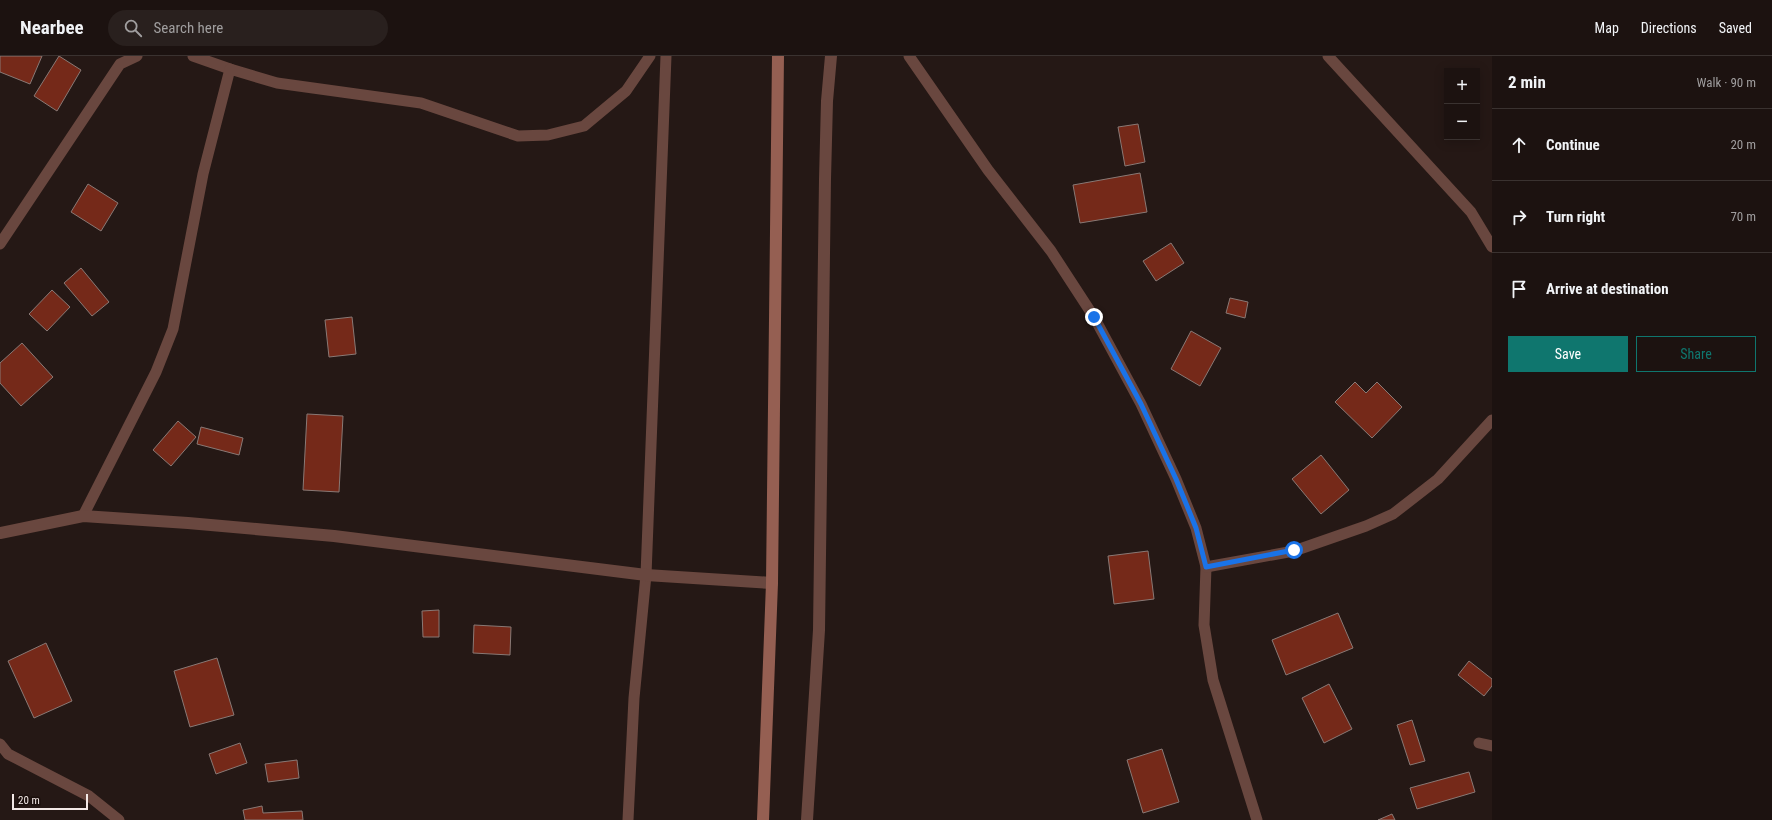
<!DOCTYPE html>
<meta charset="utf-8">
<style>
body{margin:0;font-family:"Roboto Condensed",sans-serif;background:#29201e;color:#f1f3f6}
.controls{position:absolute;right:12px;top:12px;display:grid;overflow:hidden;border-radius:0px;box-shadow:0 2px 10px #0003}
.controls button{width:36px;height:36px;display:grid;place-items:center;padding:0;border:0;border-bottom:1px solid #3a3230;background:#1c1210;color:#f1f3f6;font:20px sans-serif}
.scale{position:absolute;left:12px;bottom:10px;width:76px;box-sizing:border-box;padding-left:4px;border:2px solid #f3e9e7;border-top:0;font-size:11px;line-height:14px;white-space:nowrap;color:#f3e9e7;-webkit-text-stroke:3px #1b0f0c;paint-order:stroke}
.stop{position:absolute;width:12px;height:12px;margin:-9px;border:3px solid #1a73e8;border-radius:50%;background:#fff}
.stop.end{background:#1a73e8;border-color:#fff;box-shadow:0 1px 4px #0008}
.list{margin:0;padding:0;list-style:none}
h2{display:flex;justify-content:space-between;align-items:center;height:52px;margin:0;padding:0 16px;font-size:17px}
h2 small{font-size:13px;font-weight:400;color:#a09e9f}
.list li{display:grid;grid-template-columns:26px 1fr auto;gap:12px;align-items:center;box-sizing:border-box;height:72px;padding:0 16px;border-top:1px solid #3a3230}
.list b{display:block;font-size:15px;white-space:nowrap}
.list em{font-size:13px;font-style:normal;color:#a09e9f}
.actions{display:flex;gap:8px;padding:12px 16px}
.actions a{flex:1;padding:9px 0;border:1px solid #0f766e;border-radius:0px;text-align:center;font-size:14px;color:#0f766e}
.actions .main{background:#0f766e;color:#fff}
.icon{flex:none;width:22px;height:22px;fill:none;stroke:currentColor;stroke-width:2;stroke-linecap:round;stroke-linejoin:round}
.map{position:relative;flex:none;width:1492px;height:764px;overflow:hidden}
header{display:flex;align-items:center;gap:24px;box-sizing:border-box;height:56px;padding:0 20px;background:#1c1210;border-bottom:1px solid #3a3230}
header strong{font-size:19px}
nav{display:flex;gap:22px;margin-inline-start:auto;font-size:14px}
.search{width:280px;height:36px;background:#29201e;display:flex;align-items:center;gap:10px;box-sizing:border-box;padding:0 14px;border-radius:22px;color:#a09e9f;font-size:15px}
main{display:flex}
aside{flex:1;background:#1c1210}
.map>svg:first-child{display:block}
.building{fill:#752919;stroke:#897975}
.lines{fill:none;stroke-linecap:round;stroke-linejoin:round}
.lane{stroke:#69473f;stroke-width:11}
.street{stroke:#69473f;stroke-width:12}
.secondary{stroke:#955f52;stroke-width:12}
.route{stroke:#1a73e8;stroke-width:5}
</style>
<header>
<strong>Nearbee</strong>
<div class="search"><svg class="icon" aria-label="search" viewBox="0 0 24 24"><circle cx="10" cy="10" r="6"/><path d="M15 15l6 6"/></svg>Search here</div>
<nav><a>Map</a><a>Directions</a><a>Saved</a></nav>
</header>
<main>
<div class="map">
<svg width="1492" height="764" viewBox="0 0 1492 764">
<rect width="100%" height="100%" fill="#251815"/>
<g class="building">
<path d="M0 0H42L30 28 0 16Z"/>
<path d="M59 0 81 14 57 55 34 40Z"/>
<path d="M1138 68 1145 106 1125 110 1118 71Z"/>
<path d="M1140 117 1147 156 1080 167 1073 129Z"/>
<path d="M88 128 118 147 101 175 71 156Z"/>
<path d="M1171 187 1184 207 1156 225 1143 205Z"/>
<path d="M81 212 109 246 92 260 64 227Z"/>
<path d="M52 234 70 251 47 275 29 258Z"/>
<path d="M1230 242 1248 246 1245 262 1226 257Z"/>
<path d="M352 261 356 298 329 301 325 264Z"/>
<path d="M1191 275 1221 292 1200 330 1171 313Z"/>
<path d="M22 287 53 321 21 350 0 327V307Z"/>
<path d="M1355 326 1366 337 1377 326 1402 351 1372 382 1335 346Z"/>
<path d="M307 358 343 360 339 436 303 434Z"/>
<path d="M178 365 196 381 171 410 153 394Z"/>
<path d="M201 371 243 382 239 399 197 388Z"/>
<path d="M1321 399 1349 434 1321 458 1292 423Z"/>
<path d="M1148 495 1154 543 1114 548 1108 500Z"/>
<path d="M439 554V581H423L422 555Z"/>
<path d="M1338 557 1353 592 1286 619 1272 584Z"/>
<path d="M474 569 511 571 510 599 473 597Z"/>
<path d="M46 587 72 645 34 662 8 605Z"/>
<path d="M217 602 234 659 190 671 174 615Z"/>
<path d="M1469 605 1492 623V630L1484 640 1458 619Z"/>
<path d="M1329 628 1352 673 1324 687 1302 642Z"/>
<path d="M1412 664 1425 705 1410 709 1397 669Z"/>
<path d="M240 687 247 707 216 718 209 698Z"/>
<path d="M1162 693 1179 746 1143 757 1127 704Z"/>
<path d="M297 704 299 722 268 726 265 708Z"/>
<path d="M1469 716 1475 736 1417 753 1410 732Z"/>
<path d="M262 750 263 757 302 755 303 764H245L243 754Z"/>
<path d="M1392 758 1395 764H1378Z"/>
</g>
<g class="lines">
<g class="lane">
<path d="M193 0 230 13"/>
<path d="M909 0 988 114 1051 195 1094 261 1141 348 1176 423 1196 472 1206 511 1204 569 1213 624 1257 764"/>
<path d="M1328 0 1471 156 1492 191"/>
<path d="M0 188 120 8 137 0"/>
<path d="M83 460 156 316 173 273 203 118 230 13 277 27 421 47 518 80 548 79 584 70 626 35 650 0"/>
<path d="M1206 511 1294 495 1366 470 1393 458 1438 423 1492 364"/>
<path d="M1479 687 1492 690"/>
<path d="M0 688 8 698 89 740 119 764"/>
<path d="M628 764 634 642 646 519 666 0"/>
</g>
<g class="street">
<path d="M0 477 83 460 188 467 334 480 646 519 772 527"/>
<path d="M807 764 819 574 825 123 827 45 831 0"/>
</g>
<path class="secondary" d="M763 764 772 527 778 0"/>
</g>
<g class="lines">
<path class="route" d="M1094 261 1141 348 1176 423 1196 472 1206 511 1294 494"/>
</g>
</svg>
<div class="controls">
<button>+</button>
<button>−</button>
</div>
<div class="scale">20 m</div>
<div class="stop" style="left:1294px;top:494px"></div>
<div class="stop end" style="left:1094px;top:261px"></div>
</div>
<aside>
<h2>2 min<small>Walk · 90 m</small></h2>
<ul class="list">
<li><svg class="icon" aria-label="ahead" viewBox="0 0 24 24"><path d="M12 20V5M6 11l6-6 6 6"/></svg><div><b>Continue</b></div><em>20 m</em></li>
<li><svg class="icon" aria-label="right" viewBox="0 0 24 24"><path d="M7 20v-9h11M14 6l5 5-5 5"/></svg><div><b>Turn right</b></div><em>70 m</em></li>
<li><svg class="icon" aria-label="arrive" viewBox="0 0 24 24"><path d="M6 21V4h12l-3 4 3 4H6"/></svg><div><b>Arrive at destination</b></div></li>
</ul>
<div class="actions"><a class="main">Save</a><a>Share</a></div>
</aside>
</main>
